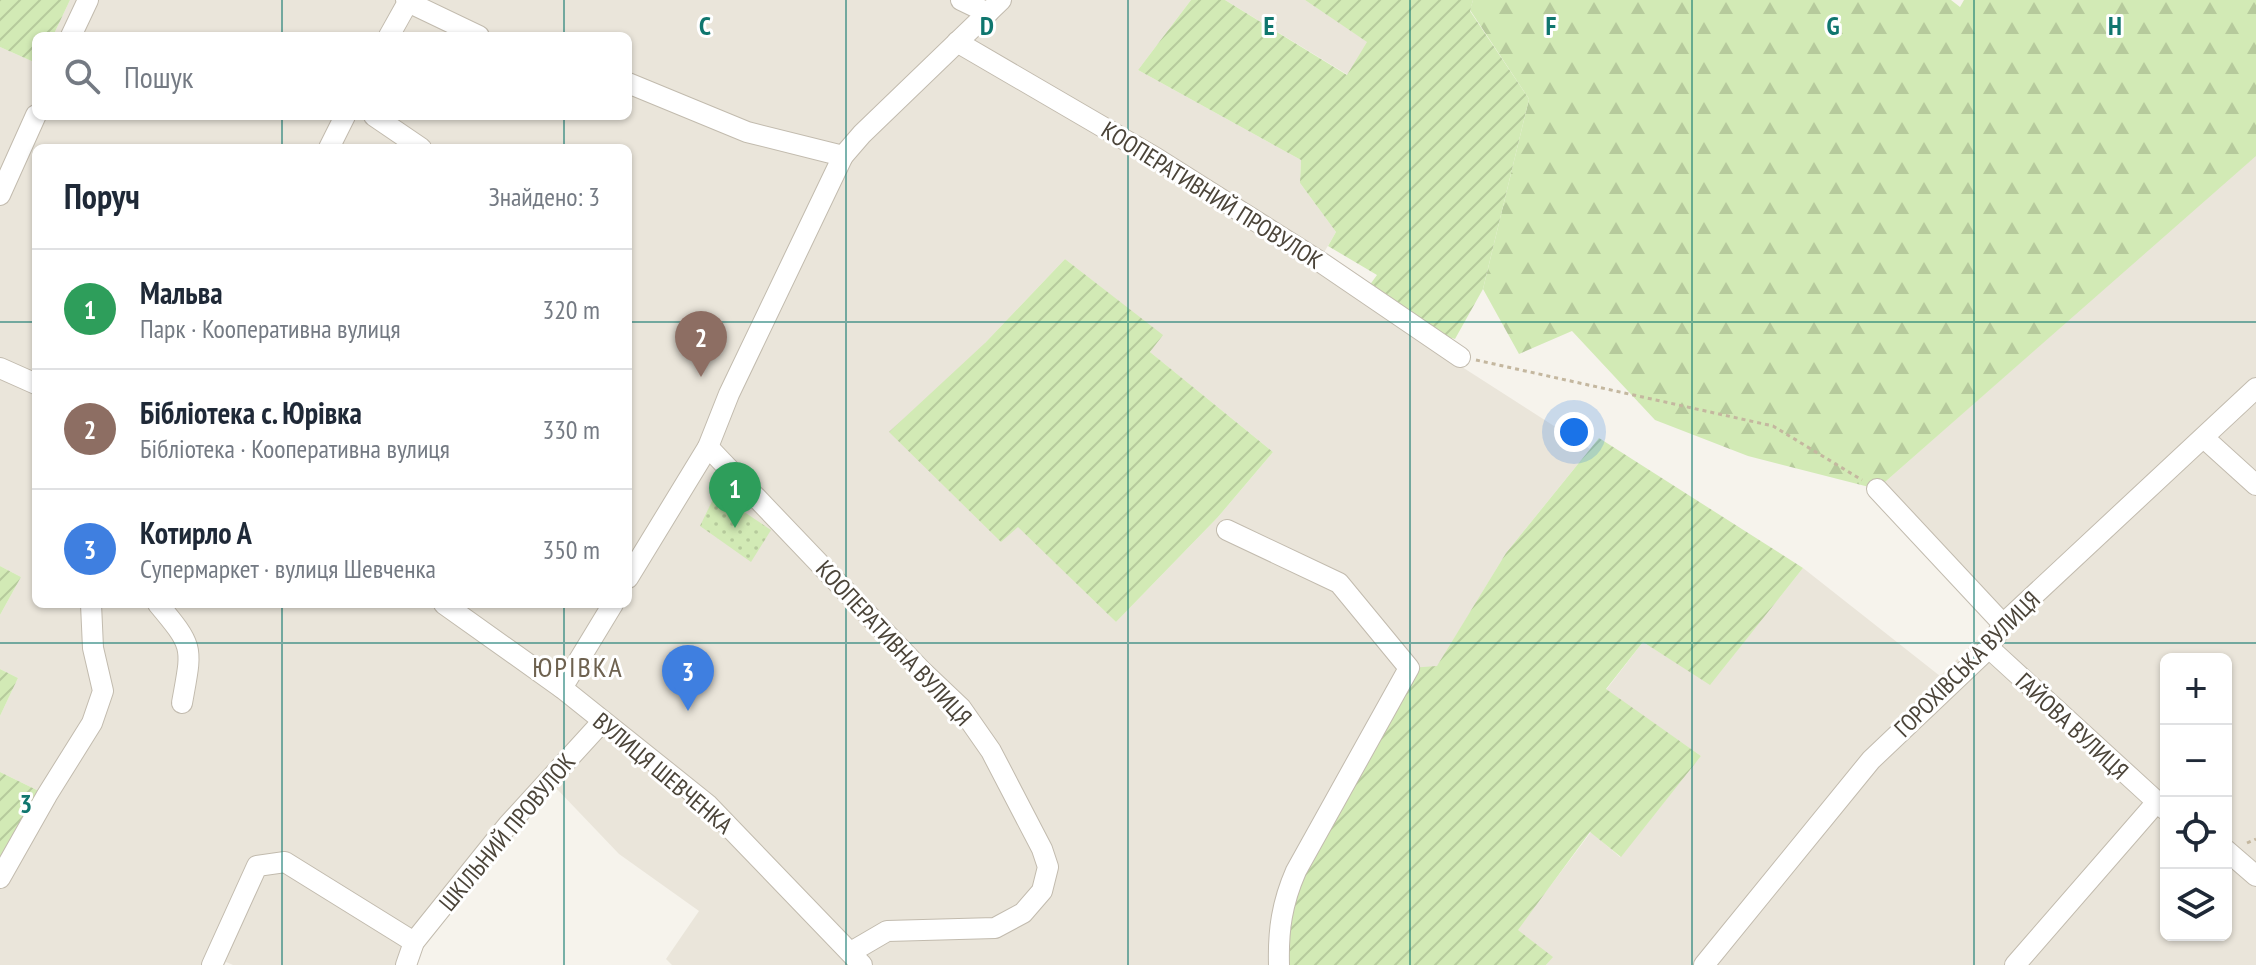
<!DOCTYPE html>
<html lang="uk">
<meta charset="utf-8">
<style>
body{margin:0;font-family:"PT Sans Narrow",sans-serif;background:#f6f6f7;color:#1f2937}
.controls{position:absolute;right:24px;bottom:24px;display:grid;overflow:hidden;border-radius:12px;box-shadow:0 2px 6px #0004}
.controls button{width:72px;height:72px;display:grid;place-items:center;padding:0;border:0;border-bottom:2px solid #e0e1e3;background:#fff;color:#1f2937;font:40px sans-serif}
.you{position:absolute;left:1574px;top:432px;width:28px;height:28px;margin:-20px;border:6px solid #fff;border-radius:50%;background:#1a73e8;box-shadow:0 0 0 12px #1a73e833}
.badge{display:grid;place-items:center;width:52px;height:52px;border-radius:50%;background:#111827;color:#fff;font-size:26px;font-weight:700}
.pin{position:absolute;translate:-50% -66px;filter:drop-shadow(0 2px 4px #0008)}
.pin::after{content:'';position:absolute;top:42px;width:28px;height:24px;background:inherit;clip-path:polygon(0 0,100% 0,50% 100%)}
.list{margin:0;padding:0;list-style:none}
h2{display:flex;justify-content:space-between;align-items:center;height:104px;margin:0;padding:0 32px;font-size:34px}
h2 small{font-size:26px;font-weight:400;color:#747a83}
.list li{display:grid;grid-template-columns:52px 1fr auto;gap:24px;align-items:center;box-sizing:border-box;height:120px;padding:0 32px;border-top:2px solid #e0e1e3}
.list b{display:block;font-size:30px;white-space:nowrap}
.list p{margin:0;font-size:26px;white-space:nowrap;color:#747a83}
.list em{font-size:26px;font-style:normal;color:#747a83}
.icon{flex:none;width:44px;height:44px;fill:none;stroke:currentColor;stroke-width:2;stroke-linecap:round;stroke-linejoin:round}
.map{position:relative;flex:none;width:2256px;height:965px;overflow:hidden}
.search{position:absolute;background:#fff;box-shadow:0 2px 6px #0004;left:32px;top:32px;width:600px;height:88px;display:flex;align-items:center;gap:20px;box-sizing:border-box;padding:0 28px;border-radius:12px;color:#747a83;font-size:30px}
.panel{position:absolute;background:#fff;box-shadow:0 2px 6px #0004;left:32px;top:144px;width:600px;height:464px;border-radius:12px}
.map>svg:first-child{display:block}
.residential{fill:#eae5da;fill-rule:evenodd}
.forest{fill:url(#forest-firs)}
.park{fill:url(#park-dots)}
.garden{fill:url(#garden-furrows)}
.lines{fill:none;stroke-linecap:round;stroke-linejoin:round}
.minor-casing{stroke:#c2bbae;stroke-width:22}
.path{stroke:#c4b79f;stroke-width:3;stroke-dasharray:4 4;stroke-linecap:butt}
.minor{stroke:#fff;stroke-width:20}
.grid{fill:none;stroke:#0f766e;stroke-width:2;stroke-opacity:0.55}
.labels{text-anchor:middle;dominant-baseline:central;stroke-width:6;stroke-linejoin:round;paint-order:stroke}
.street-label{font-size:24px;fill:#4b4439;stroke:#fff}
.quarter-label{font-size:28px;letter-spacing:2px;fill:#6e6250;stroke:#fff}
.grid-label{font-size:26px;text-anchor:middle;font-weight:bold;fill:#0f766e;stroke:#fff;stroke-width:6;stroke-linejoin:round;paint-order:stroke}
</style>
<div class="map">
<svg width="2256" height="965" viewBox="0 0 2256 965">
<defs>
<pattern id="forest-firs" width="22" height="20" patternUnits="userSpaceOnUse" patternTransform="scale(2)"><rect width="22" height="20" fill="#d2eab5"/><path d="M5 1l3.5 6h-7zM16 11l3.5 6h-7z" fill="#b6ca9c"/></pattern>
<pattern id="park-dots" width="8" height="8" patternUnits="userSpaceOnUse" patternTransform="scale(2)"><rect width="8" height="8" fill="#d2eab5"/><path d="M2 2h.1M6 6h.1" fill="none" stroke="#b6ca9c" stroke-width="1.8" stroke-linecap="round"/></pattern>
<pattern id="garden-furrows" width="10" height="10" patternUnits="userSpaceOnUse" patternTransform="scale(2)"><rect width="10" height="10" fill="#d2eab5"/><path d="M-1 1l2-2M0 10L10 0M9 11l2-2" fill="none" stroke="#b6ca9c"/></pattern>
</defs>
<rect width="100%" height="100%" fill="#f6f3ec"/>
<g class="residential">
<path d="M70 0H1191L1138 70 1301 160 1300 183 1336 232 1319 261 1459 365 1590 449 1506 553 1437 667 1279 965H672L666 959 699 911 619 854 556 788 415 942 405 965H233L226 962 224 965H0V878L47 795 0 772V716L18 678 0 669V615L21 577 0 566V47L36 63V116H628V36H53ZM36 148H628V604H36ZM1065 259 1162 335 1150 352 1273 452 1218 517 1116 622 1018 526 985 343Z"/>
<path d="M1225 0H1305L1368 42 1348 75Z"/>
<path d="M2256 154V965H1546L1552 957 1517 930 1591 832 1620 857 1701 756 1606 690 1643 642 1710 684 1803 568 1940 676 1980 637 1988 647 2003 623 1877 489ZM2166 659H2226V935H2166Z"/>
</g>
<path class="forest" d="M1473 0H1951L1960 7 1964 0H2256V156L1877 489 1748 456 1655 420 1572 331 1519 354 1483 289 1529 99 1470 10Z"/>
<path class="park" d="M716 493 771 530 751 562 700 526Z"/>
<g class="garden">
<path d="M0 0H70L53 36H36V63L0 47Z"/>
<path d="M1191 0H1225L1347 75 1367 42 1305 0H1473L1470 11 1529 99 1483 289 1455 339 1435 333 1369 286 1377 275 1328 246 1336 232 1300 183 1301 160 1138 70Z"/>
<path d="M1065 259 1163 335 1150 352 1273 452 1218 517 1116 622 1018 527 1001 542 889 432 985 343Z"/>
<path d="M1599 438 1803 568 1710 685 1643 642 1606 689 1701 756 1621 857 1590 832 1518 930 1553 957 1546 965H1279L1284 897 1409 668 1437 666 1506 553Z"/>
<path d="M0 566 21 577 0 615Z"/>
<path d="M0 669 18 678 0 716Z"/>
<path d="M0 772 47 795 0 878Z"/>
</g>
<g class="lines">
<g class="minor-casing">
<g id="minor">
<path d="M961 0 988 13"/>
<path d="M408 2 479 36"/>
<path d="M71 36 88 0"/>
<path d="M389 36 408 2 406 0"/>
<path d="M957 42 1156 158 1319 261 1460 357"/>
<path d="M628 83 747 132 843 156"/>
<path d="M374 116 421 148"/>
<path d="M329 148 345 116"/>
<path d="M0 195 36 115"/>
<path d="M0 368 36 384"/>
<path d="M2204 438 2256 485"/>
<path d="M708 447 922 671 961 708 991 751 1042 849 1048 867 1042 891 1023 913 995 928 887 931 851 952"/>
<path d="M1877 489 2003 624"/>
<path d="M1227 530 1339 583 1409 668 1296 871C1282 903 1278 930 1279 965"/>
<path d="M628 578 708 447 729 394 843 156 862 134 1001 0"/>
<path d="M158 604C195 648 192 647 182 703"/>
<path d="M444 604 562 688 707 804 862 965"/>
<path d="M1989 648 2166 810"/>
<path d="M562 688 613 604"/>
<path d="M2226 850 2256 876"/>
<path d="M0 878 47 795 92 723 103 691 93 648 91 604"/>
<path d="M212 965 257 866 285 862 414 942"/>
<path d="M406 965 414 942 508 825 602 722"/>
<path d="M1704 965 1871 760 1989 648 2003 624 2256 388"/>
<path d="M2015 965 2156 803"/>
</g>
</g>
<g class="path">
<path d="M1476 360 1773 426 1862 480"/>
<path d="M2247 843 2256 839"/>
</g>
<use href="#minor" class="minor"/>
</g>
<path class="grid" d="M282 0V36M564 0V36M846 0V965M1128 0V965M1410 0V965M1692 0V965M1974 0V965M282 116V148M564 116V148M0 322H36M628 322H2256M282 604V965M564 604V965M0 643H2256"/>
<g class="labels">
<g class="street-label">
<text transform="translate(1212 195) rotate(32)">КООПЕРАТИВНИЙ ПРОВУЛОК</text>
<text transform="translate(894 643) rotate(47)">КООПЕРАТИВНА ВУЛИЦЯ</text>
<text transform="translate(1967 664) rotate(-45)">ГОРОХІВСЬКА ВУЛИЦЯ</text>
<text transform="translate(2072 726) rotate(43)">ГАЙОВА ВУЛИЦЯ</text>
<text transform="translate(663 773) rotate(40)">ВУЛИЦЯ ШЕВЧЕНКА</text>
<text transform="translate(507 832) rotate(-50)">ШКІЛЬНИЙ ПРОВУЛОК</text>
</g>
<g class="quarter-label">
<text x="578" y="666">ЮРІВКА</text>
</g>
</g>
<g class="grid-label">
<text x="705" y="35">C</text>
<text x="987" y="35">D</text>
<text x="1269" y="35">E</text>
<text x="1551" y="35">F</text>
<text x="1833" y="35">G</text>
<text x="2115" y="35">H</text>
<text x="26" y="813">3</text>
</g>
</svg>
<div class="controls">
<button>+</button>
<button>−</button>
<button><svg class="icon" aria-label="locate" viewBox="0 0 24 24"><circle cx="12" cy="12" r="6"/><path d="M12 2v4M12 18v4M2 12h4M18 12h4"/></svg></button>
<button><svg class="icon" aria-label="layers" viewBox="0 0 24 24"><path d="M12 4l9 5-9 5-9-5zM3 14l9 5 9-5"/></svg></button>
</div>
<div class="you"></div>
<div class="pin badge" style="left:735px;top:528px;background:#2e9e5b">1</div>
<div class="pin badge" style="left:701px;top:377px;background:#8d6e63">2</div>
<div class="pin badge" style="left:688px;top:711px;background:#3f7fe0">3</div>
<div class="search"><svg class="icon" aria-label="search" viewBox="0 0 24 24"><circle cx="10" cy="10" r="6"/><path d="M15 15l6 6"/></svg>Пошук</div>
<section class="panel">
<h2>Поруч<small>Знайдено: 3</small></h2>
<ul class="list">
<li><span class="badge" style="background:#2e9e5b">1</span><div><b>Мальва</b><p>Парк · Кооперативна вулиця</p></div><em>320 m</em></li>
<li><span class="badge" style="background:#8d6e63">2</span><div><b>Бібліотека с. Юрівка</b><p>Бібліотека · Кооперативна вулиця</p></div><em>330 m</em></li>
<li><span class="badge" style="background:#3f7fe0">3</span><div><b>Котирло А</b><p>Супермаркет · вулиця Шевченка</p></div><em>350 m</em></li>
</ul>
</section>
</div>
